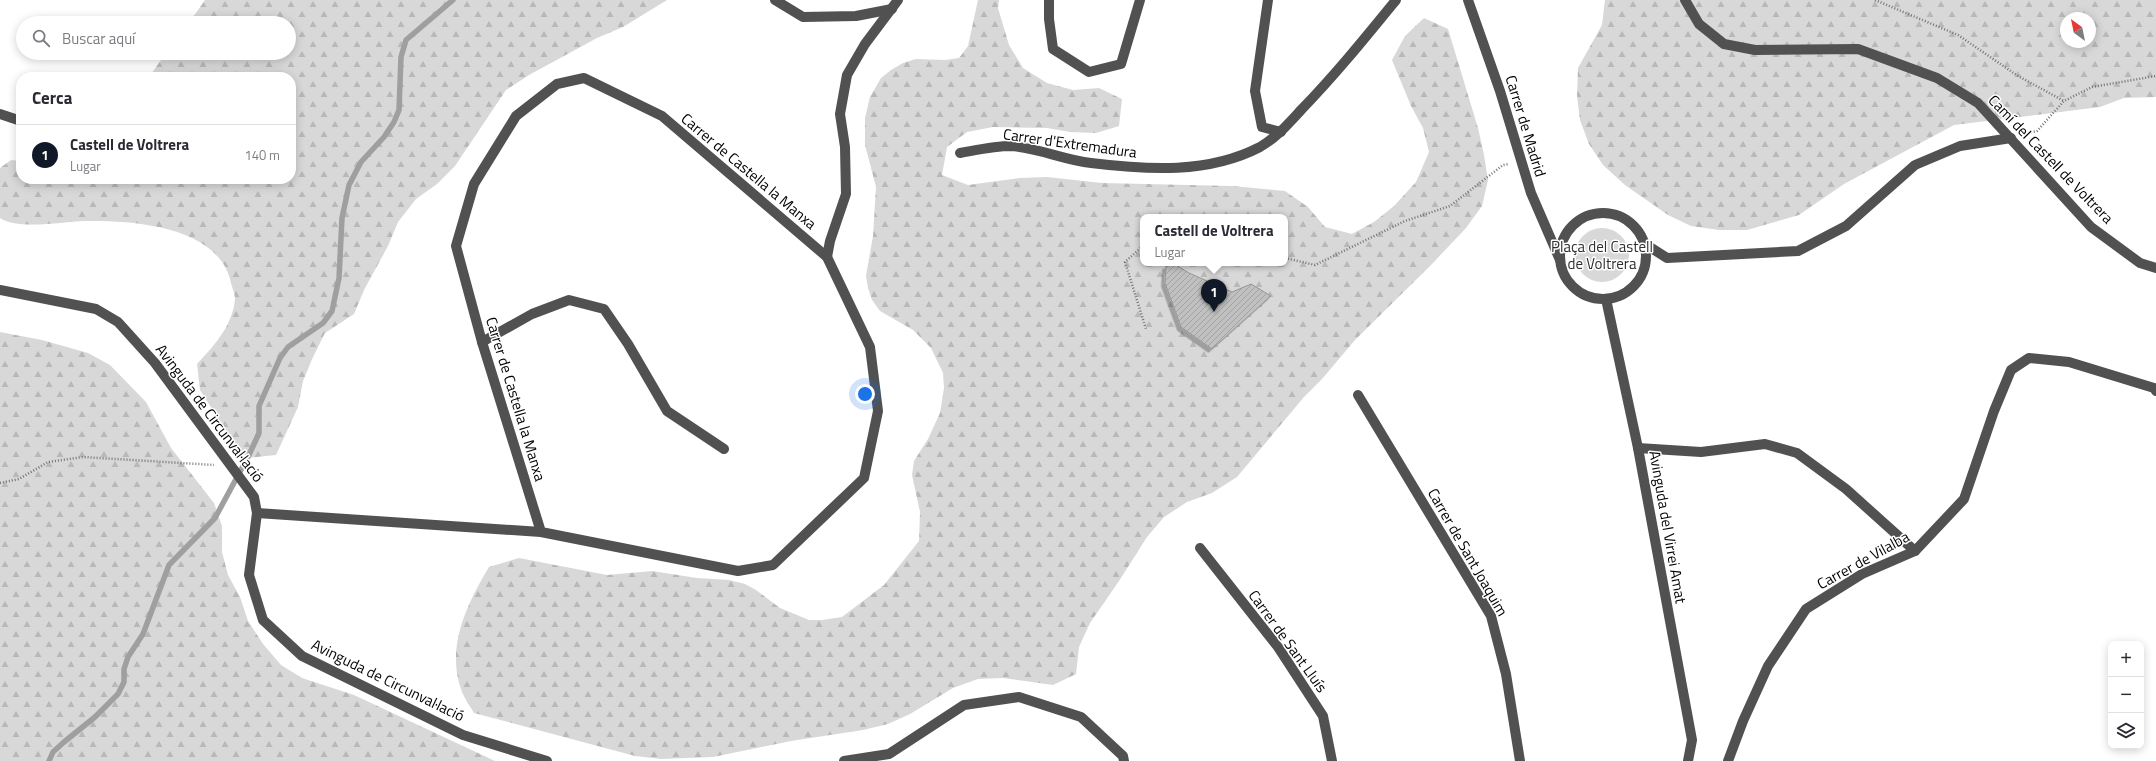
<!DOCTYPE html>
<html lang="es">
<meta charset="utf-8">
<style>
body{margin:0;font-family:"Titillium Web",sans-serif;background:#f2f2f3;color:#2b2b33}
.controls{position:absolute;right:12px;bottom:12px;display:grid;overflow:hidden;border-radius:8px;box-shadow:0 2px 10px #0003}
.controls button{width:36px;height:36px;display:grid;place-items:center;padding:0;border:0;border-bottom:1px solid #e1e1e2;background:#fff;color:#2b2b33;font:20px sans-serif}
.compass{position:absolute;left:2060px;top:12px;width:36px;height:36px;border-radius:50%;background:#fff;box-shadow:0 2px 10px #0003;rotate:327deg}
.you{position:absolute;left:865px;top:394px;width:14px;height:14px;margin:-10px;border:3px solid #fff;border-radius:50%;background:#1a73e8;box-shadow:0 0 0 6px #1a73e833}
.badge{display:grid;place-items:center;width:26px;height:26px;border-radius:50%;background:#111827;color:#fff;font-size:13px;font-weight:700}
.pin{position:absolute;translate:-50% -33px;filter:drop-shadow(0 1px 2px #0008)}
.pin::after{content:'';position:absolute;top:21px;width:14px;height:12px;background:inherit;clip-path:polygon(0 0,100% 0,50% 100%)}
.popup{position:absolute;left:1140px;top:214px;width:148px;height:52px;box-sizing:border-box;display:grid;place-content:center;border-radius:8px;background:#fff;filter:drop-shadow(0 1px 3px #0005);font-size:13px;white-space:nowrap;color:#7c7c81}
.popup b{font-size:15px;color:#2b2b33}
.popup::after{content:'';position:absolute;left:50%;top:100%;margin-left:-8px;border:8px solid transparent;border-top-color:#fff}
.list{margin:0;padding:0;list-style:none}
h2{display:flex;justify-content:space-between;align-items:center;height:52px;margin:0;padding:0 16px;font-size:17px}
h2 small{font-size:13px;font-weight:400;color:#7c7c81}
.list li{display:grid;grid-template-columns:26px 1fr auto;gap:12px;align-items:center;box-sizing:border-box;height:60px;padding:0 16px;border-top:1px solid #e1e1e2}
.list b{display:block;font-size:15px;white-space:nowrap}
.list p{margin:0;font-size:13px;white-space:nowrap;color:#7c7c81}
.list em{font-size:13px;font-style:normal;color:#7c7c81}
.icon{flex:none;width:22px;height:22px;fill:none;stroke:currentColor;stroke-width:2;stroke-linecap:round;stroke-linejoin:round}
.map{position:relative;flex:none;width:2156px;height:761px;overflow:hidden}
.search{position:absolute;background:#fff;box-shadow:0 2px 10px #0003;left:16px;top:16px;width:280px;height:44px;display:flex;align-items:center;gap:10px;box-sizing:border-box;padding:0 14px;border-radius:22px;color:#7c7c81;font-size:15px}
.panel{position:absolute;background:#fff;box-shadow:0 2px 10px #0003;left:16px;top:72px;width:280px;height:112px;border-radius:16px}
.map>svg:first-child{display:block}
.forest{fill:url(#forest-firs);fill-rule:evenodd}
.garden{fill:#d8d8d8}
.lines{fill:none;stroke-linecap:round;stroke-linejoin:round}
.stream{stroke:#9f9f9f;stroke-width:5.5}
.building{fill:url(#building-hatch);stroke:#959595;filter:url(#shadow)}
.path{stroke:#737373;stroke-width:2.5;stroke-dasharray:1 2;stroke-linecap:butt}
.minor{stroke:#515151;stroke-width:10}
.labels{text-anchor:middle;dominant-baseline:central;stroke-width:3;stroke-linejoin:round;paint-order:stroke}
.street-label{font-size:15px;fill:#000;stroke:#fff}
.park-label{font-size:15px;fill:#2f2f2f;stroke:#fff}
</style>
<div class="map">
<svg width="2156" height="761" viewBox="0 0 2156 761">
<defs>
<pattern id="forest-firs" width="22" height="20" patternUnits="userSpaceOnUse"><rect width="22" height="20" fill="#d8d8d8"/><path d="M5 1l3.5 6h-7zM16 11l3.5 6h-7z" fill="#b8b8b8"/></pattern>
<pattern id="building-hatch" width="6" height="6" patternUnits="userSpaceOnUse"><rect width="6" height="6" fill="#c0c0c0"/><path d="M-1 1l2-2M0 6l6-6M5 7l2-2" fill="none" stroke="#a3a3a3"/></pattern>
<filter id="shadow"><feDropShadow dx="-3.5" dy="3.5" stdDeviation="0" flood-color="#0004"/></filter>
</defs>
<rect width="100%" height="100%" fill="#fff"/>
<g class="forest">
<path d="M205 0H667L623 27 597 38 529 75 506 90 455 166 437 184 416 199 398 222 388 246 364 290 354 314 325 333 313 357 303 381 298 407 276 455 247 458 228 434 200 390 197 364C214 346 233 325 235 299 235 293 231 285 230 279 215 225 130 220 84 221 63 222 17 230 0 218V168L11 160 21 161V179H291V77H149L166 53H289V23H189Z"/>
<path d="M978 0H999L998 8 1009 45 1023 68 1047 83 1073 90 1099 88 1122 99 1119 126 1096 133 1070 132 1047 128 993 127 967 132 947 147 942 175 968 185 1020 178 1047 177 1102 183 1232 186 1285 191 1308 207 1325 227 1352 234 1374 222 1394 206 1416 182 1429 152 1423 128 1411 106 1392 60 1405 36 1424 18 1448 29 1478 128 1484 155 1488 180 1482 206 1466 228 1431 265 1355 340 1322 379 1304 397 1237 477 1212 493 1187 502 1164 517 1147 537 1119 581 1090 623 1079 647 1076 674 1053 685 1003 678 978 679 953 688 910 714 888 724 863 730 791 741 713 757 661 759 635 756 474 713C470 706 465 699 462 692 445 648 467 604 489 567L519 558 607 575 652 571 697 578 729 580 745 584 756 590 780 608 809 620H822L842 617 884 585 919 541 920 512 912 475 914 461 928 439 940 413 944 388 943 373 931 348 913 330 880 311 872 300 868 288 866 276 873 236 876 187 865 145V118L870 97 881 78 891 70 903 63 916 59 945 60 959 58 968 46ZM1143 217H1285V263H1143Z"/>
<path d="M1605 0H2156V97L2124 98 2100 107 1954 125 1844 184 1799 215 1747 230H1719L1691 226 1668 215 1625 185 1603 165 1589 144 1580 120 1577 96 1578 68 1602 25ZM2066 18H2090V42H2066Z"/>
<path d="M0 332 42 340 88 353 110 365 146 402 171 448 214 503 222 526V552L228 575 240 597 248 621 263 644 281 665 302 678 354 695 495 761H0Z"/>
</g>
<circle class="garden" cx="1602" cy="255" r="27"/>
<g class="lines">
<path class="stream" d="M49 761 53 752 64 742 95 717 118 694 124 682V669L128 657 143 634 169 565 215 518 249 455 259 433V406L280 358 288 347 323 323 332 311 339 278 342 218 349 185 361 162 384 137 394 122 399 110 401 57 406 40 453 0"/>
</g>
<path class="building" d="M1176 265 1189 273 1232 292 1251 284 1271 296 1212 349 1181 327 1165 283 1166 266Z"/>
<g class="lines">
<g class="path">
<path d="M1875 0 1958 35 2018 76 2064 101"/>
<path d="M2025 134 2037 131 2064 101 2092 87 2156 76"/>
<path d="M1143 246 1125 262 1146 329"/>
<path d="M1285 258 1315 265 1405 221 1450 206 1503 165 1509 164"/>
<path d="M0 483 19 479 48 462 83 457 214 465"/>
</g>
<g class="minor">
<path d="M775 0 803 17 856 16 892 9"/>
<path d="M1049 0V19L1053 49 1089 72 1121 64 1140 0"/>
<path d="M1268 0 1255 91 1262 127 1281 132"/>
<path d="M1468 0 1500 91 1531 193 1560 260"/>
<path d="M1685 0 1699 24 1724 44 1755 50 1858 49 1937 78 1978 103 2091 227 2140 263 2156 268"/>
<path d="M0 114 21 121"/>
<path d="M960 153C977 150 994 146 1011 146 1039 148 1064 160 1091 163 1148 170 1208 174 1260 147 1276 138 1289 123 1301 110 1335 75 1365 38 1396 0"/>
<circle cx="1603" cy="256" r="43"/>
<path d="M1645 244 1667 258 1798 251 1846 226 1915 165 1960 146 2011 138"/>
<path d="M827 257 830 241 846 194 845 147 840 114 847 75 865 44 898 0"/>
<path d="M0 290 96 309 118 322 155 363 254 497 257 513 249 575 263 620 302 656 463 735 547 761"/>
<path d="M1606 299 1638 448 1692 740 1688 761"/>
<path d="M482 342 532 314 569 300 604 309 628 344 667 411 724 449"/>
<path d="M1358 395 1491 616 1506 674 1520 761"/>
<path d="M1638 448 1701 452 1765 444 1797 453 1846 489 1915 551"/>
<path d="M257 513 541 532 738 571 773 565 864 478 878 411 870 347 827 257 662 116 584 78 557 84 516 116 474 184 456 246 482 342 541 532"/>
<path d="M1200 548 1278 647 1323 716 1332 761"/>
<path d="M844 761 889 754 964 705 1019 697 1081 717 1123 756 1124 761"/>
<path d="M1728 761 1743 721 1768 666 1806 609 1862 574 1915 551 1964 499 1994 411 2011 370 2029 358 2069 362 2154 388 2156 391"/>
</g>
</g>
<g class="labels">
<g class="street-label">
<text transform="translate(1526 126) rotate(73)">Carrer de Madrid</text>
<text transform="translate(1070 143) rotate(8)">Carrer d'Extremadura</text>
<text transform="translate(2051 159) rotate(46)">Camí del Castell de Voltrera</text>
<text transform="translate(749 171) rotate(40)">Carrer de Castella la Manxa</text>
<text transform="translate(516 399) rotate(73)">Carrer de Castella la Manxa</text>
<text transform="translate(210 413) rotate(53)">Avinguda de Circunval·lació</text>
<text transform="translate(1668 527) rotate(80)">Avinguda del Virrei Amat</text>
<text transform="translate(1468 552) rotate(60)">Carrer de Sant Joaquim</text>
<text transform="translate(1863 560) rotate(-29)">Carrer de Vilalba</text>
<text transform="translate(1288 641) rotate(54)">Carrer de Sant Lluís</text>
<text transform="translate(388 680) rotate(26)">Avinguda de Circunval·lació</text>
</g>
<g class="park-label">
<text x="1602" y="246">Plaça del Castell<tspan x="1602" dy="17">de Voltrera</tspan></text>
</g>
</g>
</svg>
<div class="controls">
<button>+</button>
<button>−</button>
<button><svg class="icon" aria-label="layers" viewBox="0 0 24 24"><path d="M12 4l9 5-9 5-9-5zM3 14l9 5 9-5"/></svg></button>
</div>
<svg class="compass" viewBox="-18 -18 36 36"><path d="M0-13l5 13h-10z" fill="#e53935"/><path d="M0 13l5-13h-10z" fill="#7c7c81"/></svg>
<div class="you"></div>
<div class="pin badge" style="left:1214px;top:312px">1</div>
<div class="popup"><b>Castell de Voltrera</b>Lugar</div>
<div class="search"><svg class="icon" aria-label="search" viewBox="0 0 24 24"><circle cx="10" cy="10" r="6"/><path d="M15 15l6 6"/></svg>Buscar aquí</div>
<section class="panel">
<h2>Cerca<small></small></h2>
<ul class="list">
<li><span class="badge">1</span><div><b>Castell de Voltrera</b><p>Lugar</p></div><em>140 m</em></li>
</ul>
</section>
</div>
